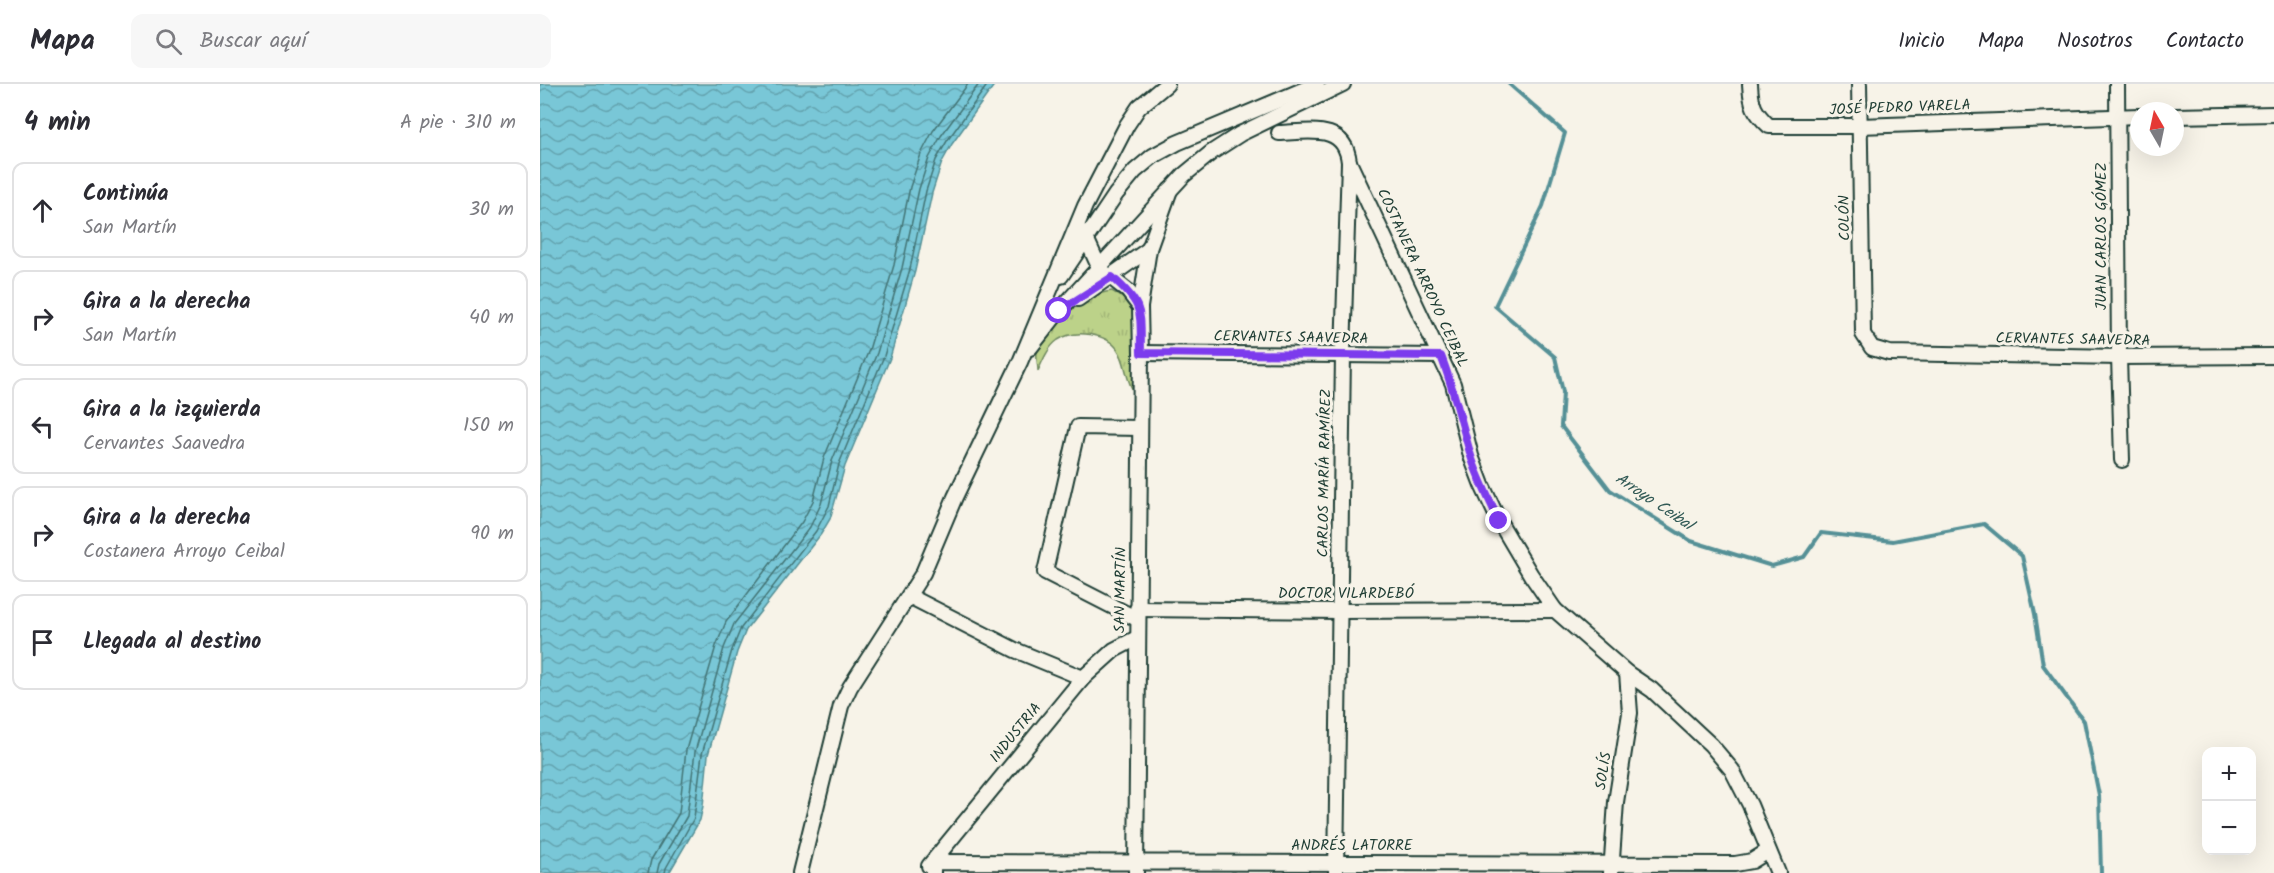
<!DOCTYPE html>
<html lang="es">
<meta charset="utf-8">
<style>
body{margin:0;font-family:Kalam,sans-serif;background:#f7f7f7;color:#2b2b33}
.controls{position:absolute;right:18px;bottom:18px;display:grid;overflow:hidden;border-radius:12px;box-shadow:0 6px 24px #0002}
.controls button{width:54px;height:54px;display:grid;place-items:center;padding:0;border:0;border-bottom:2px solid #e1e1e2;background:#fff;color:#2b2b33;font:30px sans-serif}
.compass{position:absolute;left:1590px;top:18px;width:54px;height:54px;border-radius:50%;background:#fff;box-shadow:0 6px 24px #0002;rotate:351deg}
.stop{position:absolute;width:18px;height:18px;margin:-14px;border:4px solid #7c3aed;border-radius:50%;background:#fff}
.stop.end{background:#7c3aed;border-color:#fff;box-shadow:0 2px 6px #0008}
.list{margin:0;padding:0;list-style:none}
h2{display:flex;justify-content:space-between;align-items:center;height:78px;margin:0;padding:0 24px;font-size:26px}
h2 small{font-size:20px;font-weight:400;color:#7c7c81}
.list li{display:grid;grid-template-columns:39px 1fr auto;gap:18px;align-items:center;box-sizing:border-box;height:96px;margin:0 12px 12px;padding:0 12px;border:2px solid #e1e1e2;border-radius:12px}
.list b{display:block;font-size:22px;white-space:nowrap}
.list p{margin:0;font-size:20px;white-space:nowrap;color:#7c7c81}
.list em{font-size:20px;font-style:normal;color:#7c7c81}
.icon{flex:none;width:33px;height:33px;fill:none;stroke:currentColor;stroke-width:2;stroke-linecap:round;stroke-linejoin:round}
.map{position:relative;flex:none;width:1734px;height:789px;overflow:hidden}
header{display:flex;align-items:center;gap:36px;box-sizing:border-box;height:84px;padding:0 30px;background:#fff;border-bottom:2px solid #e1e1e2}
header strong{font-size:28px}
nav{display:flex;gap:33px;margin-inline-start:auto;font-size:21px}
.search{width:420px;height:54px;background:#f7f7f7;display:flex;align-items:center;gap:15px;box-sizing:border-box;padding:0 21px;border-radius:12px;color:#7c7c81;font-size:22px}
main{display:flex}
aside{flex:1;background:#fff}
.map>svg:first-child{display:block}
.grass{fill:url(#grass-tufts);stroke:#6e885e;stroke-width:1.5}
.water{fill:url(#water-waves);stroke:#559096;stroke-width:1.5}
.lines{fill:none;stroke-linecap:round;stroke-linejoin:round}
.shore{stroke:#437475;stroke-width:1.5}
.stream{stroke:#559096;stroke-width:4}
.minor-casing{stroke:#1f3d34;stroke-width:18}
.minor{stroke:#f7f3e8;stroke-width:14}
.route{stroke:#7c3aed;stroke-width:8}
.labels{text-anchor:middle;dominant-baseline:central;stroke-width:6;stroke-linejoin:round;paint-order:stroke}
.street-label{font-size:15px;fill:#1f3d34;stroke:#f7f3e8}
.water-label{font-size:16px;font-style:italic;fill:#315955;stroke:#f7f3e8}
</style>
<header>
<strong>Mapa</strong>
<div class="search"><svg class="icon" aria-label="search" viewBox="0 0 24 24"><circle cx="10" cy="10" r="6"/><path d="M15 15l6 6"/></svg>Buscar aquí</div>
<nav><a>Inicio</a><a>Mapa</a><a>Nosotros</a><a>Contacto</a></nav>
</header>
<main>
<aside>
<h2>4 min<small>A pie · 310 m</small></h2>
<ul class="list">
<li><svg class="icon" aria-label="ahead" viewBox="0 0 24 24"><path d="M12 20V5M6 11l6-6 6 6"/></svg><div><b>Continúa</b><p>San Martín</p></div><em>30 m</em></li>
<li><svg class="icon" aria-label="right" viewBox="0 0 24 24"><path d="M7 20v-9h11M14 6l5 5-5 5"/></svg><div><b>Gira a la derecha</b><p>San Martín</p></div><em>40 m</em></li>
<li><svg class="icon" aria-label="left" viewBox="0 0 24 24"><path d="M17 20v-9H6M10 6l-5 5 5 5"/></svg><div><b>Gira a la izquierda</b><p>Cervantes Saavedra</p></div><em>150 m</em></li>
<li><svg class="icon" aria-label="right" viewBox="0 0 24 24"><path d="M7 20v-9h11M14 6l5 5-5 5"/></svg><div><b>Gira a la derecha</b><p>Costanera Arroyo Ceibal</p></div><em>90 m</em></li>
<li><svg class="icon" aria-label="arrive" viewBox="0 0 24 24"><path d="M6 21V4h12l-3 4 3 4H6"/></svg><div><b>Llegada al destino</b></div></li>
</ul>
</aside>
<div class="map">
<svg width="1734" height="789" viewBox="0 0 1734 789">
<defs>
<pattern id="grass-tufts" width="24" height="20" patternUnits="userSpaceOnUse" patternTransform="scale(1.5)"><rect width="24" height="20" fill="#bcd289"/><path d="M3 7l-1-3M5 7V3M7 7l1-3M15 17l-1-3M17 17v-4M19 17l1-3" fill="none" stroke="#a1b577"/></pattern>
<pattern id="water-waves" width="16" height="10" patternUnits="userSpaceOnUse" patternTransform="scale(1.5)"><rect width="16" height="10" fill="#79c7d7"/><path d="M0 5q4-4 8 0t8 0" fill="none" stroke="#63a3af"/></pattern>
</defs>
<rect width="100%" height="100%" fill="#f7f3e8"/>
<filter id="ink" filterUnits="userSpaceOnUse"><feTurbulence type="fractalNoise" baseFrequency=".0167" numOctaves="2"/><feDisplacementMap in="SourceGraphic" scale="12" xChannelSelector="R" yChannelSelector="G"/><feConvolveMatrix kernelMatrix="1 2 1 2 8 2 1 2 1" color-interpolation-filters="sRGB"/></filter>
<g filter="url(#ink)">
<path class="grass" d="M572 207C579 211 587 216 591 222 599 236 595 291 595 309 585 297 587 279 578 266 567 249 535 245 518 256 508 263 503 276 498 287 498 281 496 274 497 268 503 243 547 209 572 207Z"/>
<path class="water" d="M0 0H455L412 60 402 78 392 109 375 187 350 274 305 382 290 435 281 450 206 546 197 568 168 671 163 722 160 736 129 789H0Z"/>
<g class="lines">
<g class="shore">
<path d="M108 789 111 776 139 729 146 666 176 562 186 538 262 438 273 417 284 374 329 266 354 181 370 103 381 70 393 47 428 0"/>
<path d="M117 789 119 780 147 732 155 668 184 564 194 540 270 443 281 420 292 377 337 269 362 184 379 105 389 74 401 52 439 0"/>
<path d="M125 789 126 784 154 734 162 670 192 566 201 544 276 447 289 422 299 380 344 272 370 185 386 107 396 76 407 57 448 0"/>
</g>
<path class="stream" d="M969 0 1025 49 1003 122 955 222 1015 273 1023 308 1021 342 1070 406 1151 457 1232 482 1264 473 1281 449 1353 457 1444 440 1482 472 1495 530 1503 581 1544 637 1559 711 1561 789"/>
<g class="minor-casing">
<g id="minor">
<path d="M1210 0C1211 21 1214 28 1229 42H1320L1599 32"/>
<path d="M1319 0 1323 250 1332 264 1349 269 1579 273 1734 272"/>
<path d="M1577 0 1579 273 1582 376"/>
<path d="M1635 32 1734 30"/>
<path d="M739 49C769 48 805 39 809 78L803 270 796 789"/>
<path d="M809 78 913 300 931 372 942 401 959 437 991 491 1015 526 1087 589 1112 606 1171 661 1192 686 1210 721 1238 789"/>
<path d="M546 148V154L560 185 588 207 600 223"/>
<path d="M521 192 576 110 595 87 613 72 637 59 777 0"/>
<path d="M538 215 609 165"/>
<path d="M490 264 519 227 644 91 672 68 700 50 803 0"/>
<path d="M601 269 901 272"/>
<path d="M369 512 475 566 543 594"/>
<path d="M597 525 801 527 1015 526"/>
<path d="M597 535 505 488 538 343 600 344"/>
<path d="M389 782 543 594 574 566 597 554"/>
<path d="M260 789 301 622 310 603 383 489 415 413 480 278 545 122 587 41 599 23 627 0"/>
<path d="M393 789V778L1195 780 1212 777 1228 767"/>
<path d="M596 789 601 269 600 223 609 165 630 106"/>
<path d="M1071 789 1076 718 1090 629 1087 589"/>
</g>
</g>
<use href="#minor" class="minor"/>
</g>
</g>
<g class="lines" filter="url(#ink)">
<path class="route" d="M519 227 572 193C605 222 600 227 601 269L901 272C914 305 921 338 931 372 938 394 949 415 959 437"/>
</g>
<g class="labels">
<g class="street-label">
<text transform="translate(1360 24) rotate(-2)">JOSÉ PEDRO VARELA</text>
<text transform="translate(1305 134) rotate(-91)">COLÓN</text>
<text transform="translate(1562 152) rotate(-90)">JUAN CARLOS GÓMEZ</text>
<text transform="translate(882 194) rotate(65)">COSTANERA ARROYO CEIBAL</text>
<text transform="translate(751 254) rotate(1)">CERVANTES SAAVEDRA</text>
<text transform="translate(1533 256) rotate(1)">CERVANTES SAAVEDRA</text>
<text transform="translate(785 389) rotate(-89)">CARLOS MARÍA RAMÍREZ</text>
<text transform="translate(581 506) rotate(-89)">SAN MARTÍN</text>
<text x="806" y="510">DOCTOR VILARDEBÓ</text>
<text transform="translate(476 649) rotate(-51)">INDUSTRIA</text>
<text transform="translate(1064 687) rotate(-81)">SOLÍS</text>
<text x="812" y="762">ANDRÉS LATORRE</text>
</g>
<g class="water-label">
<text transform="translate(1114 418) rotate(34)">Arroyo Ceibal</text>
</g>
</g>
</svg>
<div class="controls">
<button>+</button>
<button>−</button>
</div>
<svg class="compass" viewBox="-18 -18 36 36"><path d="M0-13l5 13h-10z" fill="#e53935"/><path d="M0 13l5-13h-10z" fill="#7c7c81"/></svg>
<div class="stop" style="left:519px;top:227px"></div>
<div class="stop end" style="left:959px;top:437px"></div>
</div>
</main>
